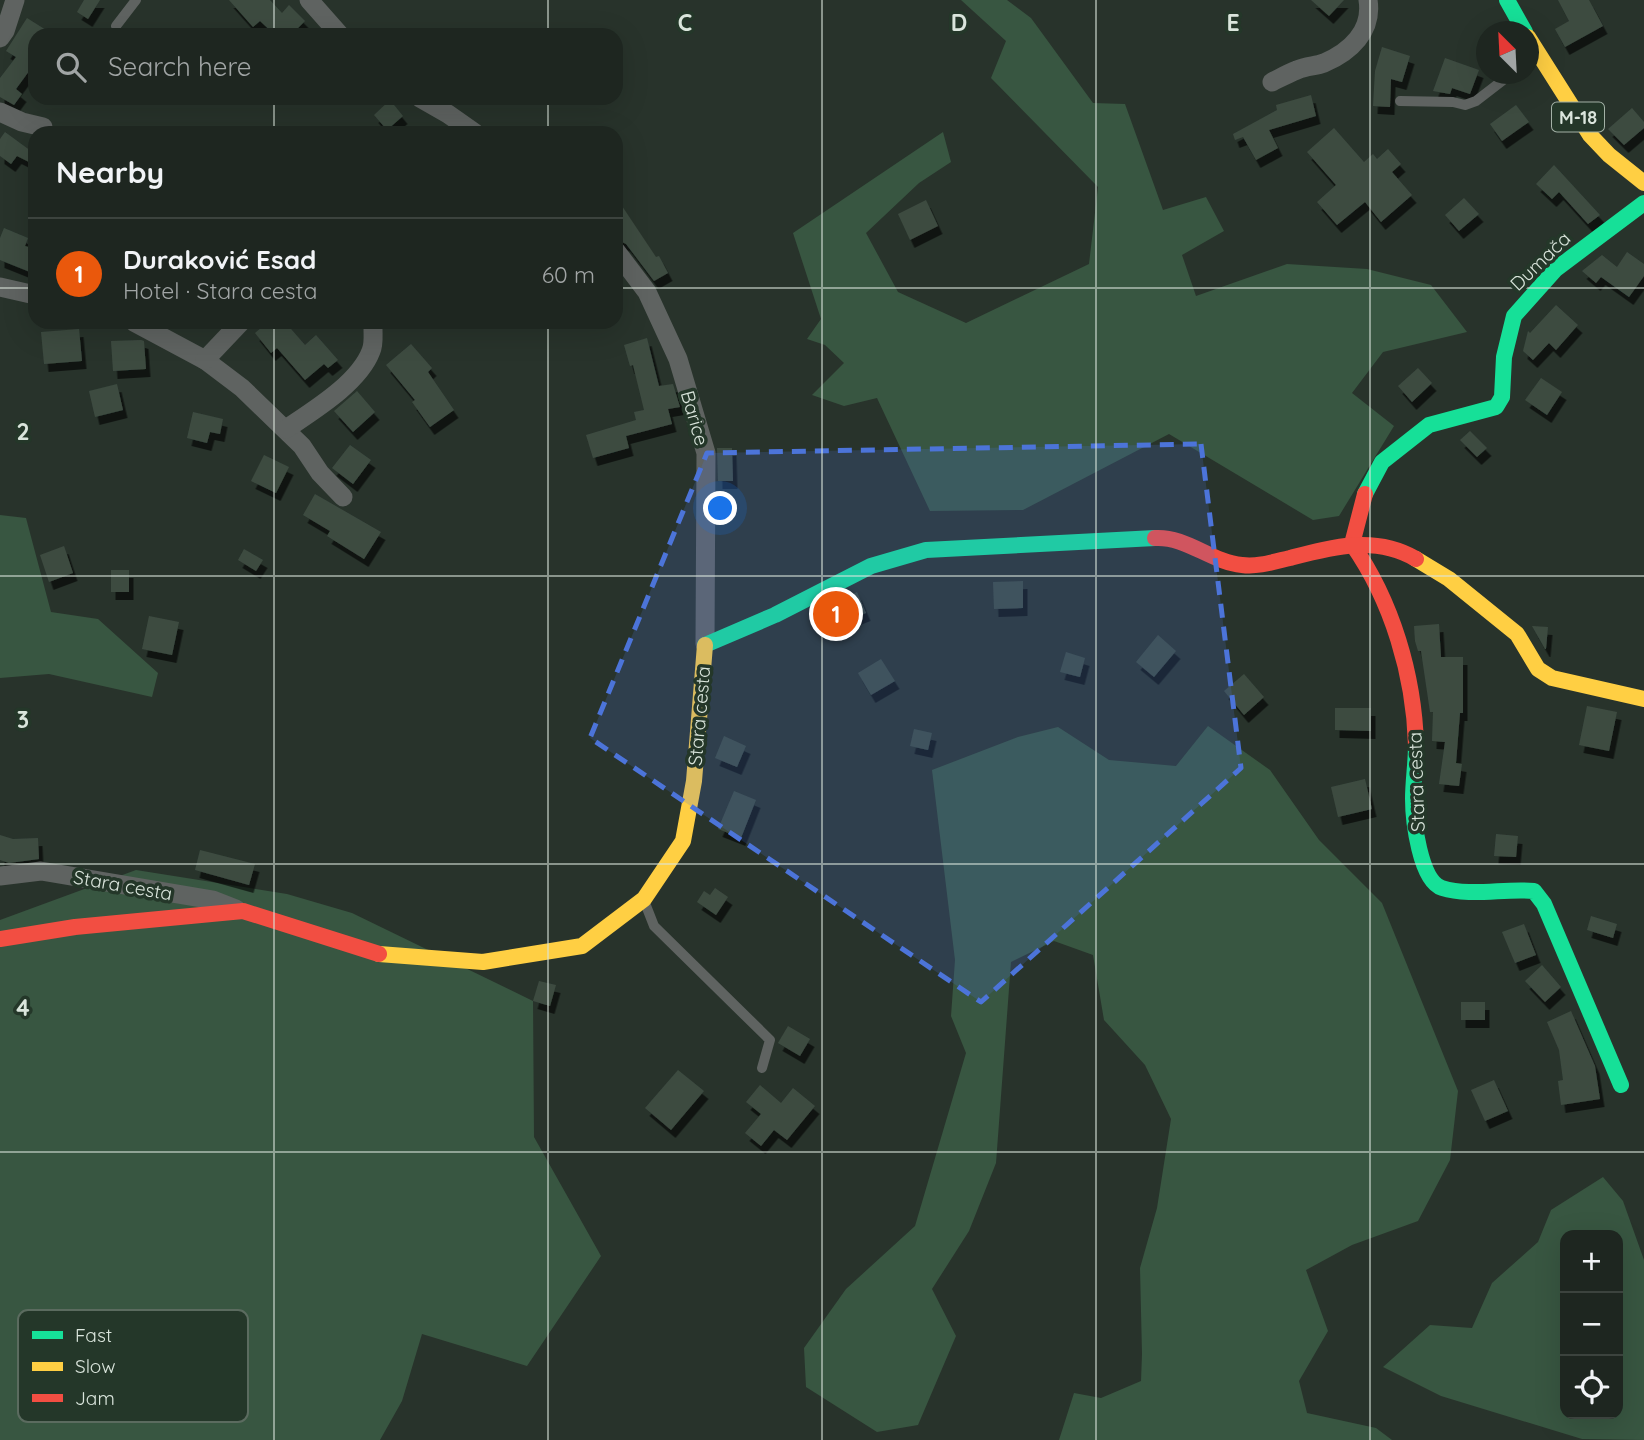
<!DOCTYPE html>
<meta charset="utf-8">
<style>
body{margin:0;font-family:Quicksand,sans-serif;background:#262e29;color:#f1f3f6}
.controls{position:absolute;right:21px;bottom:21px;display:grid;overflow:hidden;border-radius:14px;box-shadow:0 7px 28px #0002}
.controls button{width:63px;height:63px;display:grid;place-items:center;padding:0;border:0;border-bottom:2px solid #3c433e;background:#1e2620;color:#f1f3f6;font:35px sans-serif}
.compass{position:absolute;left:1476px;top:21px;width:63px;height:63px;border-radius:50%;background:#1e2620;box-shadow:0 7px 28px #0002;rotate:336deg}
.you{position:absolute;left:721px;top:509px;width:24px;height:24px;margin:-18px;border:5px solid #fff;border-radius:50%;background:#1a73e8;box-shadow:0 0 0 10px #1a73e833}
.badge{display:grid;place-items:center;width:46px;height:46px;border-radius:50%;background:#ea580c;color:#fff;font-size:23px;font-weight:700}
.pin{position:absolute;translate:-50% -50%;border:4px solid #fff;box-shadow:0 2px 7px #0006}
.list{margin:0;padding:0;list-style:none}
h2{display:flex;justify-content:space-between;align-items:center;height:91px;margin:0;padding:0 28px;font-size:30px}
h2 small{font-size:23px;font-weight:400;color:#a1a5a5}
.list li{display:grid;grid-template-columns:46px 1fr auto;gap:21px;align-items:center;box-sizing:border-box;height:112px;padding:0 28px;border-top:2px solid #3c433e}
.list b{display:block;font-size:26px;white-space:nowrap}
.list p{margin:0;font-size:23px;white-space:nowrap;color:#a1a5a5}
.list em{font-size:23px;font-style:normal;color:#a1a5a5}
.icon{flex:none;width:38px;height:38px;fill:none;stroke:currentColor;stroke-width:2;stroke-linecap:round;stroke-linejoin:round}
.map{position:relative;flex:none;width:1644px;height:1440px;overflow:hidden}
.search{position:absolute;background:#1e2620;box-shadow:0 7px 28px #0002;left:28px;top:28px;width:595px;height:77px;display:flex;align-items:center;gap:18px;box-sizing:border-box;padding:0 24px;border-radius:21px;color:#a1a5a5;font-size:26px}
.panel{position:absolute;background:#1e2620;box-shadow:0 7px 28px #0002;left:28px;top:126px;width:595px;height:203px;border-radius:21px}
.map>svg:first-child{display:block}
.green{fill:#385641;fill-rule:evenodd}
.building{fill:#3d4b41;filter:url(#shadow)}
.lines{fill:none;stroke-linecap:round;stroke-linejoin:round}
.lane{stroke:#5f6361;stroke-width:10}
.street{stroke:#5f6361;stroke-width:19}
.fast{stroke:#16e098;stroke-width:16}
.slow{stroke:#ffcf43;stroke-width:16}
.jam{stroke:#f24e42;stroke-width:16}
.marked{fill:#4c74d9;fill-opacity:0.2;stroke:#4c74d9;stroke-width:5;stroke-dasharray:14 9;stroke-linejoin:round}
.grid{fill:none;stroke:#dae5dc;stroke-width:2;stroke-opacity:0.55}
.labels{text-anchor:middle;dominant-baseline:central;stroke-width:7;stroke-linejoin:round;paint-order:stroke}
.shield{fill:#243729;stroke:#a3b1a6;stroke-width:2}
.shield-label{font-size:18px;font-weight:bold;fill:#dae5dc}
.street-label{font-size:19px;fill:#dae5dc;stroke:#243729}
.key{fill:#243729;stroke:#5b6b5f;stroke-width:2}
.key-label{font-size:19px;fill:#dae5dc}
.grid-label{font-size:23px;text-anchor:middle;font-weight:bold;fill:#dae5dc;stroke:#243729;stroke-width:7;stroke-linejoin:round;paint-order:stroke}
</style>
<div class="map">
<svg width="1644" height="1440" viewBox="0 0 1644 1440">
<defs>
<filter id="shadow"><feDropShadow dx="4.5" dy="8" stdDeviation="0" flood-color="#0009"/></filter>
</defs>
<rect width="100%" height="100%" fill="#28332b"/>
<g class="green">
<path d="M961 0H1007L1031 18 1093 103 1125 104 1163 210 1206 197 1224 231 1182 255 1196 296 1287 264 1367 269 1431 285 1467 332 1383 352 1352 393 1394 426 1339 516 1313 520 1169 434 1023 510 930 511 877 398 844 406 812 395 844 363 825 345 807 339 821 319 793 233 943 132 951 162 919 183 866 233 898 292 966 323 1089 264 1098 187 991 78 1006 41Z"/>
<path d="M0 515 26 518 51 612 98 619 158 673 152 697 49 674 0 678Z"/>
<path d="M1208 726 1270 770 1319 840 1382 903 1458 1091 1450 1160 1418 1221 1352 1245 1306 1270 1328 1331 1299 1381 1307 1413 1376 1428 1392 1440H1059L1074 1393 1101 1398 1141 1381 1142 1354 1140 1268 1157 1208 1171 1119 1145 1065 1104 1020 1093 955 1054 941 1011 962 996 1163 969 1231 932 1289 956 1336 918 1425 877 1432 806 1387 804 1348 846 1289 915 1226 966 1053 951 1016 955 960 932 770 1018 737 1058 727 1109 760 1176 766Z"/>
<path d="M136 870 287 894 352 913 533 1001 534 1137 601 1256 527 1366 422 1334 402 1401 380 1440H0V920Z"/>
<path d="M1603 1177 1623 1201 1644 1260V1440L1582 1439 1441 1396 1383 1367 1430 1325 1472 1328 1492 1283 1538 1242 1551 1210ZM1618 1235V1414H1565V1235Z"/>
</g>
<g class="building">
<path d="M84 0H100L88 19 77 12Z"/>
<path d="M229 0H270L282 13 289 5 305 21 291 35H275L260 21 253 27Z"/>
<path d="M1311 0H1344L1329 16Z"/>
<path d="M1558 0H1589L1603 26 1565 47 1555 29 1569 21Z"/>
<path d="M27 18 54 35H35V63L16 89 22 94 14 105 0 97V78L16 57 6 51Z"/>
<path d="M1382 47 1410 56 1402 82 1391 79 1390 107 1373 106 1375 71Z"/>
<path d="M1445 58 1479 70 1470 94 1452 88 1450 94 1433 91Z"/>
<path d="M1311 95 1316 116 1269 130 1278 148 1256 160 1243 137 1235 140 1233 134 1277 110 1276 105Z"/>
<path d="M390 100 403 116 387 130 374 115Z"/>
<path d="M1516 105 1529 122 1502 141 1490 124Z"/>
<path d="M1632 108 1644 122V128L1624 145 1608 129Z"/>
<path d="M1334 128 1364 162 1373 154 1377 159 1388 149 1401 164 1392 172 1412 195 1381 222 1365 202 1337 225 1317 202 1336 185 1307 152Z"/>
<path d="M5 132 35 154V165L17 156 11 164 0 156V139Z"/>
<path d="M1554 165 1600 215 1588 224 1559 192 1552 199 1536 184Z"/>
<path d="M616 197 656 257 659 256 668 273 654 281 626 244 616 239Z"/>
<path d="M1464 198 1479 214 1459 231 1445 215Z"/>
<path d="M926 200 938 226 910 240 898 214Z"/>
<path d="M4 228 28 238 25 246 35 249V274L0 260V238Z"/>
<path d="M1627 252 1644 264V276L1629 297 1601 277 1596 283 1582 271 1602 255 1617 267Z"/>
<path d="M1556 305 1578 325 1556 350 1549 343 1533 360 1523 351 1528 331 1530 333Z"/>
<path d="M268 322H285L305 345 316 335 338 360 328 368 324 364 305 380 277 348 271 353 255 333Z"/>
<path d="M79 329 82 361 44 364 41 332Z"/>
<path d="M647 338 659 386 673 384 680 407 668 409 672 424 626 436 629 448 593 458 586 435 636 420 634 412 644 410 633 365 630 366 624 345Z"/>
<path d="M141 340 144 341 146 369 113 371 111 341Z"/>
<path d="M411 344 432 368 428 372 454 410 430 427 412 402 415 400 386 365Z"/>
<path d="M1418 368 1432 383 1412 402 1398 386Z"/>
<path d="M1541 378 1562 392 1547 415 1525 400Z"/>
<path d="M117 384 123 410 95 417 89 391Z"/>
<path d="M357 391 375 412 353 432 334 411Z"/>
<path d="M193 412 223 419 220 434 210 432 207 443 187 438Z"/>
<path d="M1470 431 1487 448 1477 457 1460 440Z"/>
<path d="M350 445 371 460 353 484 332 468Z"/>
<path d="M717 448H732L733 481H718Z"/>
<path d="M264 455 289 467 276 493 251 481Z"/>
<path d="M315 494 381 532 364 559 327 536 330 531 303 515Z"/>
<path d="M64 546 73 573 49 582 40 555Z"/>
<path d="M244 549 263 560 256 571 238 560Z"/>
<rect x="111" y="570" width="18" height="22"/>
<path d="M1023 581V608L994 609 993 582Z"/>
<path d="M857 592 866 613 831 627 824 609Z"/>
<path d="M149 616 179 622 172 655 142 649Z"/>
<path d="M1439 624 1441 657H1463V713H1460L1456 763 1462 764 1459 786 1439 784 1445 742 1432 741 1433 712H1430L1421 651H1418L1415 641 1414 626Z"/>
<path d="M1532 626 1548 627 1546 649H1545Z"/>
<path d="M1158 635 1176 651 1154 677 1136 662Z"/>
<path d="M1066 652 1085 658 1080 677 1060 672Z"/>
<path d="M881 659 895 681 871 695 858 673Z"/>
<path d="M1244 674 1264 697 1244 715 1224 691Z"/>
<path d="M1587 706 1617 712 1609 751 1579 745Z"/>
<path d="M1335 708H1371V731L1335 730Z"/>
<path d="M914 729 932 733 928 750 910 746Z"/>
<path d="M724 736 746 746 737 767 715 758Z"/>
<path d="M1365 779 1372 809 1338 817 1331 787Z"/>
<path d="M734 791 756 800 741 838 718 829Z"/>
<path d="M1496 834 1518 836 1516 857 1494 856Z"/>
<path d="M0 835 13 839 38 838 39 859 9 863 0 860Z"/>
<path d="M200 850 255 864 249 885 195 870Z"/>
<path d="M715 888 728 897 716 915 697 902 704 891 710 895Z"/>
<path d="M1591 916 1617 924 1613 938 1587 930Z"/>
<path d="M1524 924 1536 955 1515 963 1502 932Z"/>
<path d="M1542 965 1561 987 1545 1002 1525 981Z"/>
<path d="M539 981 556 985 550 1006 533 1001Z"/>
<rect x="1461" y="1002" width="24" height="18"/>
<path d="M1571 1011 1595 1066 1600 1099 1561 1105 1558 1081 1563 1080 1559 1050 1547 1022Z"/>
<path d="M788 1026 810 1039 800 1056 778 1043Z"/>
<path d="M678 1070 704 1091 671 1130 645 1108Z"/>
<path d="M1494 1080 1508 1111 1485 1121 1471 1090Z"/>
<path d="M760 1085 781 1103 793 1088 815 1106 787 1140 774 1130 761 1146 745 1133 761 1114 746 1102Z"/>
</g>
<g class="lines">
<g class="lane">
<path d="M116 26 136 0"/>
<path d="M1400 101 1453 102 1465 105 1476 101 1511 74"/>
<path d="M645 903 654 926 770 1040 762 1068"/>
</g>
<g class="street">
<path d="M309 0 340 35"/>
<path d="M0 38 5 31 15 0"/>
<path d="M1272 82C1280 78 1289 73 1297 70 1306 66 1316 66 1324 63 1350 52 1373 31 1368 0"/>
<path d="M420 98 448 114 475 133"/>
<path d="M0 112 22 122 43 127"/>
<path d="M616 251 647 292 678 359 706 453 705 644"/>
<path d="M0 287 35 295"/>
<path d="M134 322 205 360 242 388 302 446 320 473 343 497"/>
<path d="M205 360 241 322"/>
<path d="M286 429C314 410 359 383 371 351 374 344 373 336 373 329"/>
<path d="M0 876 41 871 213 900 236 909"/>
</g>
<g class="fast">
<path d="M1507 0 1525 32"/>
<path d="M1365 494 1382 462 1429 425 1496 407 1502 397 1504 357 1514 316 1556 269 1644 203"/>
<path d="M705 645 775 615 871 566 926 550 1155 538"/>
<path d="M1416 745C1416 763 1413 781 1413 799 1413 820 1420 881 1442 888 1470 897 1505 888 1534 891L1544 904 1621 1085"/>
</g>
<g class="slow">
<path d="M1528 37 1590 135 1609 155 1644 183"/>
<path d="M1416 559 1449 579 1517 634 1538 669 1552 678 1644 699"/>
<path d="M379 954 483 962 582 946 644 899 683 841 694 781 705 645"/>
</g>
<g class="jam">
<path d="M1365 494 1352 544C1392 601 1414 675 1416 745"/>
<path d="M1155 538C1186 536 1211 562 1242 565 1258 567 1273 562 1290 558 1332 547 1375 535 1416 559"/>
<path d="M0 939 75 927 243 911 379 954"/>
</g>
</g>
<path class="marked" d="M1201 444 1241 768 981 1002 590 738 707 453Z"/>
<path class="grid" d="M274 0V35M548 0V35M822 0V1440M1096 0V1440M1370 0V1440M274 98V133M548 98V133M0 288H35M616 288H1644M274 322V1440M548 322V1440M0 576H1644M0 864H1644M0 1152H1644"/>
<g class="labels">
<rect class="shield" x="1552" y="102.5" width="52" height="29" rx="5"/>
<g class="shield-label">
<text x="1578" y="117">M-18</text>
</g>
<g class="street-label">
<text transform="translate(1540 261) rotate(-44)">Dumača</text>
<text transform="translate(695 418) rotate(74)">Barice</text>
<text transform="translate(699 716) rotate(-85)">Stara cesta</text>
<text transform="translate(1416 782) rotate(-92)">Stara cesta</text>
<text transform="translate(123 885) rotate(10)">Stara cesta</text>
</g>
</g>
<rect x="18" y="1310" width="230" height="112" rx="10" class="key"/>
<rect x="32" y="1331" width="31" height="8" fill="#16e098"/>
<rect x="32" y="1362" width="31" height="9" fill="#ffcf43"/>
<rect x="32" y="1394" width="31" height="8" fill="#f24e42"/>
<g class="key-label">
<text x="75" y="1342">Fast</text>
<text x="75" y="1373">Slow</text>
<text x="75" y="1405">Jam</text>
</g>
<g class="grid-label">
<text x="685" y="31">C</text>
<text x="959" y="31">D</text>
<text x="1233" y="31">E</text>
<text x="23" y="440">2</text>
<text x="23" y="728">3</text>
<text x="23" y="1016">4</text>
</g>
</svg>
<div class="controls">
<button>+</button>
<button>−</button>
<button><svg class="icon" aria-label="locate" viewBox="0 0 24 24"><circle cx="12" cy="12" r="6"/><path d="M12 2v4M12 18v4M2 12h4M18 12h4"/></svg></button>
</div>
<svg class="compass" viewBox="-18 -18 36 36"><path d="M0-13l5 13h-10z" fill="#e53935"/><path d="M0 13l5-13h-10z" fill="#a1a5a5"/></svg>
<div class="you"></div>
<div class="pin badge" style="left:836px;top:614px">1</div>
<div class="search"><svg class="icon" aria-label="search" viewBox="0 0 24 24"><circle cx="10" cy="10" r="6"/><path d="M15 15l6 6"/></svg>Search here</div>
<section class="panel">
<h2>Nearby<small></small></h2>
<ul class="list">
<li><span class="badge">1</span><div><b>Duraković Esad</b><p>Hotel · Stara cesta</p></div><em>60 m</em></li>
</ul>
</section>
</div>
